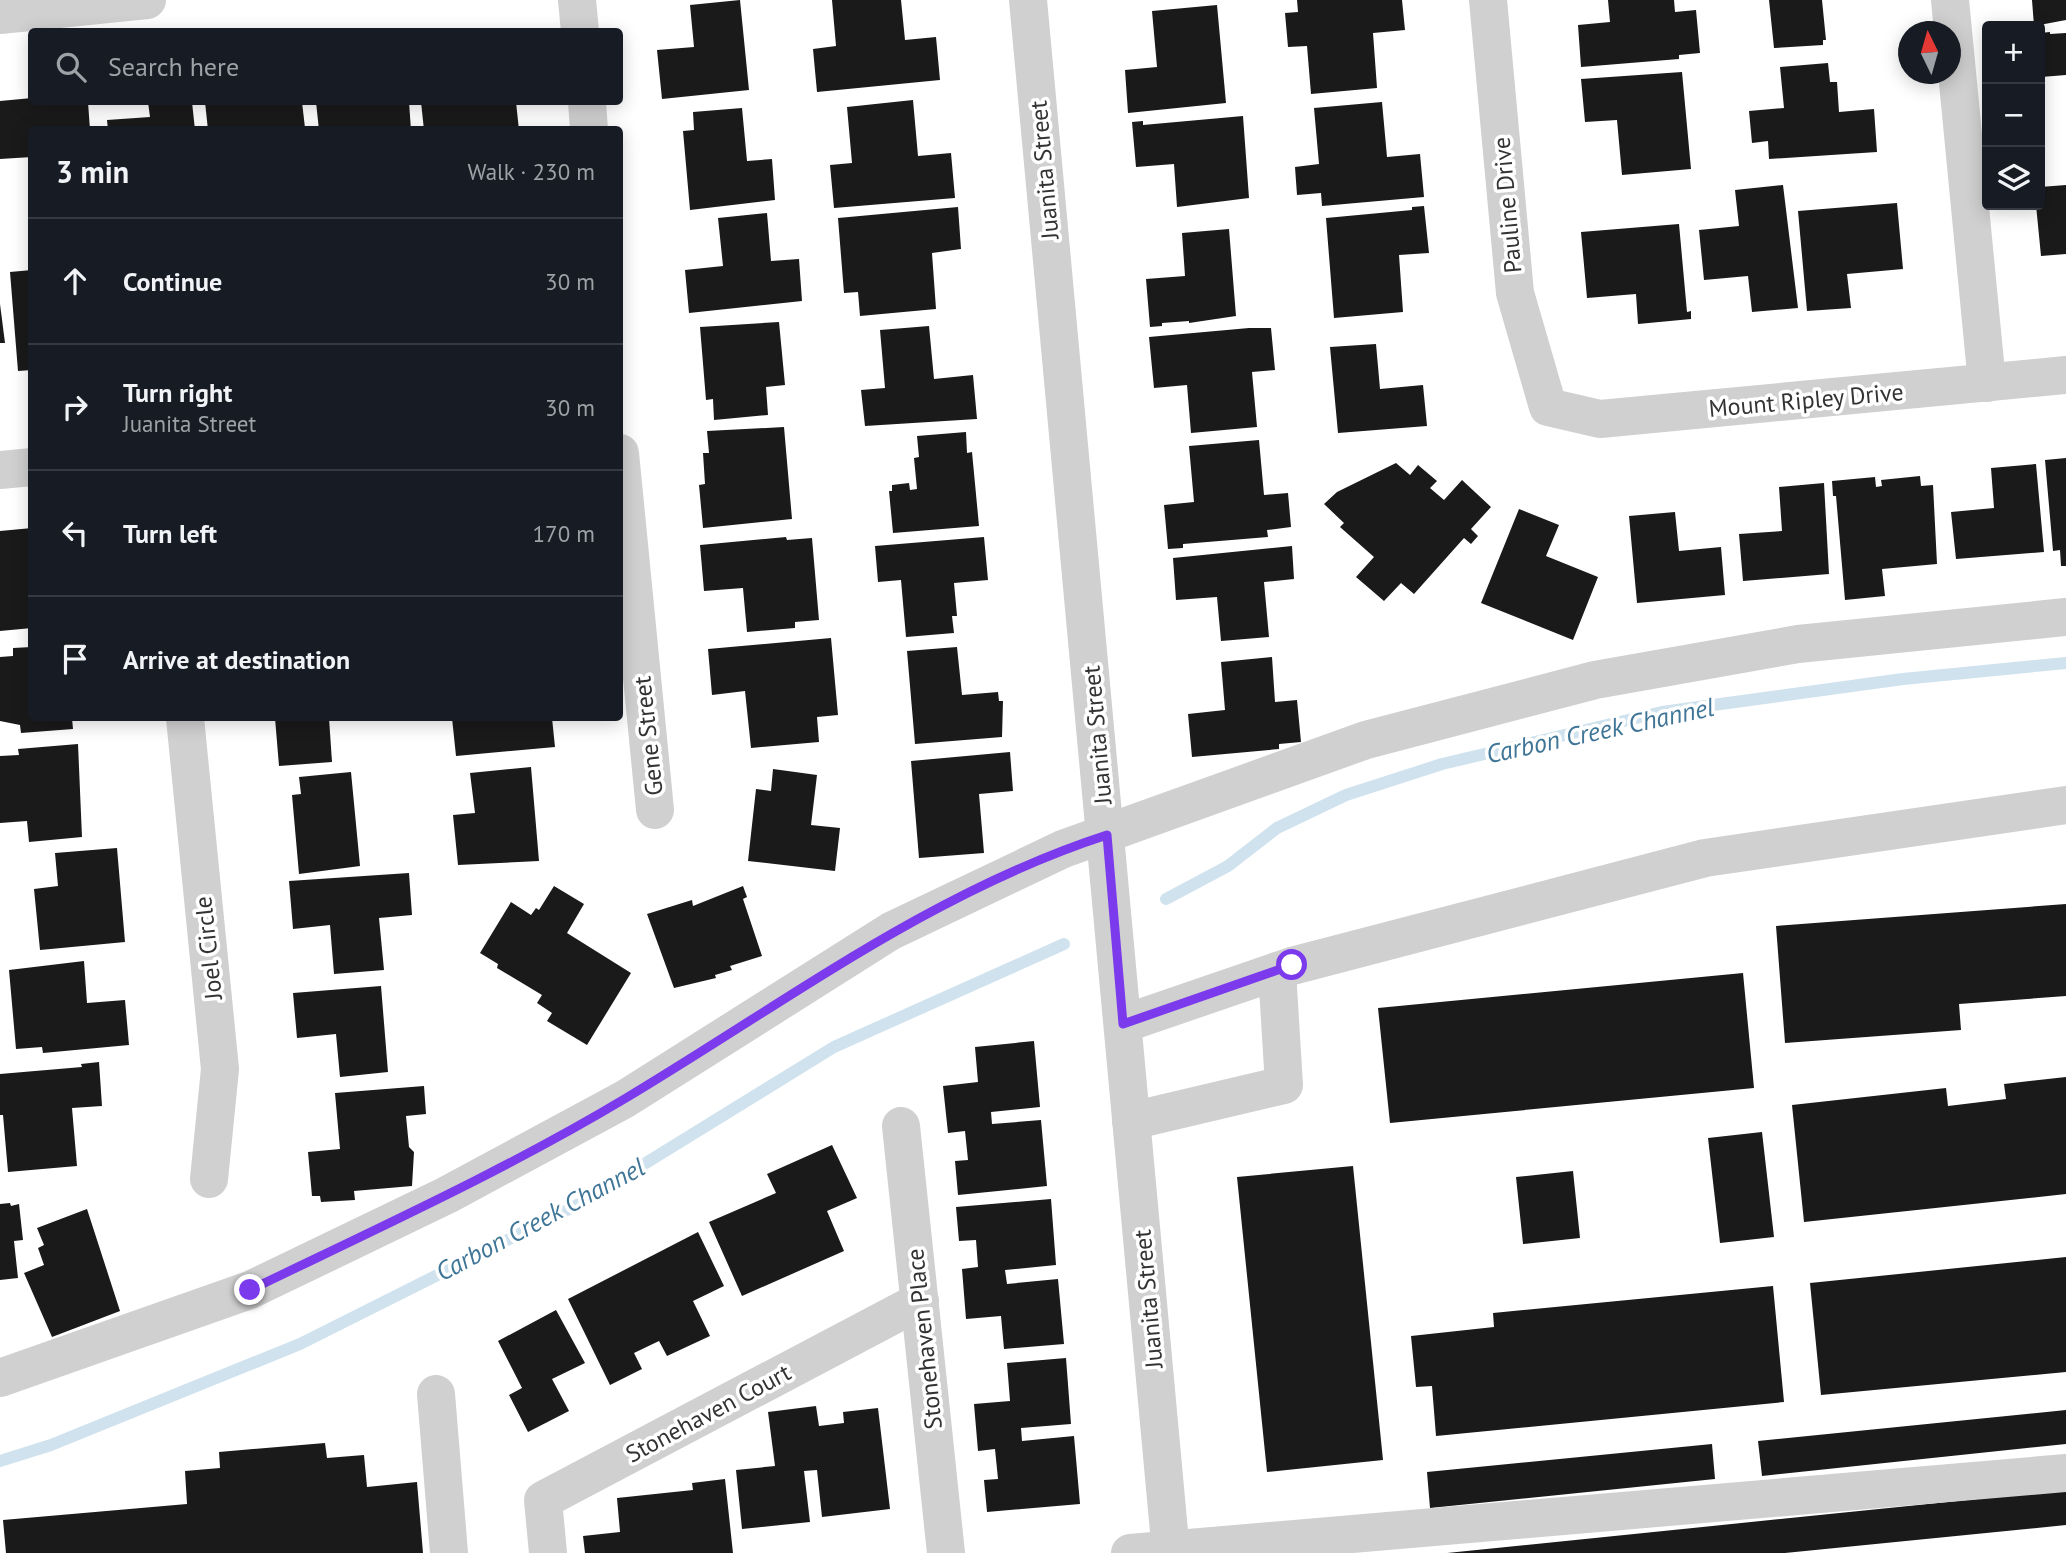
<!DOCTYPE html>
<meta charset="utf-8">
<style>
body{margin:0;font-family:"PT Sans",sans-serif;background:#242831;color:#f1f3f6}
.controls{position:absolute;right:21px;top:21px;display:grid;overflow:hidden;border-radius:7px;box-shadow:0 4px 18px #0003}
.controls button{width:63px;height:63px;display:grid;place-items:center;padding:0;border:0;border-bottom:2px solid #363941;background:#171b24;color:#f1f3f6;font:35px sans-serif}
.compass{position:absolute;left:1898px;top:21px;width:63px;height:63px;border-radius:50%;background:#171b24;box-shadow:0 4px 18px #0003;rotate:355deg}
.stop{position:absolute;width:21px;height:21px;margin:-16px;border:5px solid #7c3aed;border-radius:50%;background:#fff}
.stop.end{background:#7c3aed;border-color:#fff;box-shadow:0 2px 7px #0008}
.list{margin:0;padding:0;list-style:none}
h2{display:flex;justify-content:space-between;align-items:center;height:91px;margin:0;padding:0 28px;font-size:30px}
h2 small{font-size:23px;font-weight:400;color:#9ea1a6}
.list li{display:grid;grid-template-columns:46px 1fr auto;gap:21px;align-items:center;box-sizing:border-box;height:126px;padding:0 28px;border-top:2px solid #363941}
.list b{display:block;font-size:26px;white-space:nowrap}
.list p{margin:0;font-size:23px;white-space:nowrap;color:#9ea1a6}
.list em{font-size:23px;font-style:normal;color:#9ea1a6}
.icon{flex:none;width:38px;height:38px;fill:none;stroke:currentColor;stroke-width:2;stroke-linecap:round;stroke-linejoin:round}
.map{position:relative;flex:none;width:2066px;height:1553px;overflow:hidden}
.search{position:absolute;background:#171b24;box-shadow:0 4px 18px #0003;left:28px;top:28px;width:595px;height:77px;display:flex;align-items:center;gap:18px;box-sizing:border-box;padding:0 24px;border-radius:7px;color:#9ea1a6;font-size:26px}
.panel{position:absolute;background:#171b24;box-shadow:0 4px 18px #0003;left:28px;top:126px;width:595px;height:595px;border-radius:7px}
.map>svg:first-child{display:block}
.lines{fill:none;stroke-linecap:round;stroke-linejoin:round}
.stream{stroke:#cfe2ee;stroke-width:12}
.building{fill:#1a1a1a}
.minor{stroke:#d0d0d0;stroke-width:38}
.route{stroke:#7c3aed;stroke-width:9}
.labels{text-anchor:middle;dominant-baseline:central;stroke-width:7;stroke-linejoin:round;paint-order:stroke}
.street-label{font-size:24px;fill:#333;stroke:#fff}
.water-label{font-size:26px;font-style:italic;fill:#3f7597;stroke:#fff}
</style>
<div class="map">
<svg width="2066" height="1553" viewBox="0 0 2066 1553">
<rect width="100%" height="100%" fill="#fff"/>
<g class="lines">
<g class="stream">
<path d="M1166 899 1228 866 1277 828 1346 795 1442 764 1662 712 1903 679 2066 663"/>
<path d="M0 1461 51 1445 300 1344 581 1203 834 1047 1064 944"/>
</g>
</g>
<g class="building">
<path d="M740 0 749 90 662 99 657 50 694 47 690 5Z"/>
<path d="M832 0H901L905 40 936 37 940 80 817 92 813 49 836 46Z"/>
<path d="M1297 0H1402L1405 30 1373 33 1377 88 1311 94 1307 46 1288 47 1285 13 1298 12Z"/>
<path d="M1608 0H1674L1675 12 1696 10 1700 53 1679 55V59L1581 67 1578 25 1610 22Z"/>
<path d="M1769 0H1822L1826 40H1823V45L1774 48Z"/>
<path d="M2032 0H2066V20L2034 26Z"/>
<path d="M1217 5 1226 103 1128 113 1125 70 1157 67 1152 11Z"/>
<path d="M2050 32V34L2066 33V75L2041 77 2040 33Z"/>
<path d="M1828 63 1830 82H1837L1839 112 1874 109 1877 152 1769 159 1768 141 1752 143 1749 111 1784 108 1780 67Z"/>
<path d="M1682 72 1691 169 1622 175 1617 120 1585 122 1581 79Z"/>
<path d="M32 98V102H88L90 130H32V157L0 159V101Z"/>
<path d="M913 100 918 156 951 153 955 198 834 208 830 165 852 163 847 107Z"/>
<path d="M148 102H192L195 130H108L107 120 150 117Z"/>
<path d="M205 102H302L305 128 208 130Z"/>
<path d="M316 102H409L411 130H319Z"/>
<path d="M421 102H516L519 130H424Z"/>
<path d="M1382 102 1387 157 1420 154 1424 197 1322 206 1321 193 1297 195 1295 167 1319 164 1314 108Z"/>
<path d="M742 108 747 161 772 159 775 200 690 210 683 131 694 130 693 112Z"/>
<path d="M1243 116 1249 198 1177 207 1174 164 1136 167 1132 122 1143 121V125Z"/>
<path d="M1783 185 1798 308 1752 312 1748 276 1704 280 1699 230 1739 226 1735 190Z"/>
<path d="M2066 185V254L2041 256 2036 205H2040V187Z"/>
<path d="M1897 203 1903 269 1847 274 1851 308 1807 311 1798 211Z"/>
<path d="M1424 206 1429 253 1399 255 1403 312 1334 318 1326 218 1412 210V207Z"/>
<path d="M958 207 961 249 932 253 936 309 860 316 858 292 844 293 838 218Z"/>
<path d="M767 213 771 261 799 259 802 301 689 313 685 270 723 266 718 218Z"/>
<path d="M1679 224 1687 312 1691 311V319L1638 324 1636 294 1587 298 1581 232Z"/>
<path d="M1229 229 1236 316 1189 323V321L1162 323V326L1150 327 1146 279 1185 276 1182 233Z"/>
<path d="M32 270V370L18 371 10 272Z"/>
<path d="M0 304 5 343H0Z"/>
<path d="M779 322 785 385 766 387 768 415 714 420 713 399 706 400 700 327Z"/>
<path d="M929 326 934 379 973 375 977 419 865 426 861 390 885 388 880 330Z"/>
<path d="M1249 328H1271L1275 370 1252 372 1257 427 1191 433 1187 385 1154 388 1149 337Z"/>
<path d="M1376 344 1380 389 1423 385 1427 426 1338 433 1330 347Z"/>
<path d="M784 427 792 519 703 528 699 485 705 484 703 453H709L707 431Z"/>
<path d="M966 432 967 453 972 452 979 526 893 533 889 491H892V485L909 483 910 490 917 489 914 458 919 457 917 436Z"/>
<path d="M1259 440 1264 495 1288 493 1291 527 1267 530 1268 537 1183 544V548L1168 549 1164 505 1194 502 1189 446Z"/>
<path d="M2066 458V566H2061L2060 550 2053 551 2045 460Z"/>
<path d="M1396 463 1410 475 1418 465 1437 481 1430 488 1444 500 1462 480 1491 507 1471 529 1478 536 1471 544 1464 538 1414 594 1401 583 1384 601 1356 577 1374 557 1340 527 1344 523 1324 504 1337 492Z"/>
<path d="M2036 464 2044 552 1956 559 1951 512 1994 508 1991 468Z"/>
<path d="M1920 476 1921 486 1933 485 1937 564 1882 569 1885 596 1845 600 1836 496H1833L1832 481 1875 477 1876 487 1882 486 1881 480Z"/>
<path d="M1824 483 1829 574 1743 581 1739 534 1782 531 1779 487Z"/>
<path d="M1519 509 1559 525 1546 556 1598 577 1573 640 1481 603Z"/>
<path d="M1675 512 1679 551 1721 547 1725 595 1637 603 1629 516Z"/>
<path d="M32 528V628L0 631V531Z"/>
<path d="M786 537 787 540 812 538 819 620 795 622V628L747 632 743 588 704 591 700 545Z"/>
<path d="M984 537 988 580 954 583 957 616H952L954 633 906 637 901 580 878 582 875 546Z"/>
<path d="M1292 546 1294 579 1264 582 1269 637 1221 641 1217 597 1176 600 1173 558Z"/>
<path d="M831 638 838 715 817 717 819 742 751 748 745 691 712 695 708 649Z"/>
<path d="M32 647V718H72L73 729 21 733 20 725 0 721V657L13 656V648Z"/>
<path d="M957 647 962 695 998 692 999 701H1003L1002 737 915 744 907 651Z"/>
<path d="M1272 657 1275 702 1297 700 1301 742 1279 744V749L1192 757 1188 714 1225 710 1221 662Z"/>
<path d="M275 718H329L332 762 279 766Z"/>
<path d="M452 718H552L555 747 456 756Z"/>
<path d="M78 744 82 837 29 842 27 821 0 823V756L19 755 18 749Z"/>
<path d="M1010 752 1013 791 979 794 984 853 919 858 911 761Z"/>
<path d="M531 767 539 861 458 865 453 815 475 813 470 773Z"/>
<path d="M773 769 817 775 811 825 840 828 835 871 748 861 756 789 771 791Z"/>
<path d="M351 772 360 866 299 874 292 795 301 794 299 777Z"/>
<path d="M117 848 125 942 40 950 34 889 58 886 55 853Z"/>
<path d="M409 873 412 915 379 918 384 970 334 974 330 925 293 929 289 881Z"/>
<path d="M554 886 584 904 567 933 631 973 587 1045 547 1021 552 1013 537 1003 542 995 497 968 498 964 480 953 511 902 531 915 536 908 539 910Z"/>
<path d="M743 886 747 897 743 899 762 956 730 966 732 970 715 975 716 978 674 988 647 914 692 900 693 906Z"/>
<path d="M2066 904V996L1959 1004 1961 1030 1785 1043 1776 926Z"/>
<path d="M84 961 87 1003 125 1000 129 1045 43 1053 42 1047 16 1049 9 970Z"/>
<path d="M1743 973 1754 1088 1390 1123 1378 1008Z"/>
<path d="M381 986 388 1072 340 1077 336 1034 297 1038 293 993Z"/>
<path d="M1034 1041 1040 1107 991 1112 992 1124 1041 1120 1047 1186 958 1195 955 1161 968 1160 965 1131 948 1133 943 1086 978 1082 975 1047Z"/>
<path d="M99 1062 102 1106 72 1108 77 1166 8 1172 3 1115H0V1074L82 1067 81 1064Z"/>
<path d="M2066 1077V1194L1804 1222 1792 1105 1946 1088 1948 1106 2006 1099 2004 1084Z"/>
<path d="M424 1086 426 1114 406 1116 409 1147 414 1152 412 1186 354 1191 355 1200 321 1202 320 1196H312L308 1152 340 1149 335 1093Z"/>
<path d="M1762 1132 1774 1237 1720 1243 1708 1138Z"/>
<path d="M832 1145 857 1198 827 1211 844 1251 742 1296 709 1222 776 1193 767 1174Z"/>
<path d="M1353 1166 1383 1460 1267 1472 1237 1177Z"/>
<path d="M1573 1171 1580 1238 1523 1244 1516 1177Z"/>
<path d="M1051 1199 1056 1265 1005 1270 1007 1284 1058 1279 1064 1344 1004 1349 1001 1316 966 1319 962 1269 978 1267 976 1240 959 1241 956 1207Z"/>
<path d="M10 1203 11 1206 19 1204 23 1240 14 1241 18 1278 0 1280V1204Z"/>
<path d="M87 1209 120 1311 52 1337 24 1273 44 1265 38 1248 44 1245 37 1228Z"/>
<path d="M698 1232 724 1286 693 1301 710 1336 667 1356 659 1341 634 1353 642 1369 610 1385 568 1299Z"/>
<path d="M2066 1257V1372L1821 1395 1810 1283Z"/>
<path d="M1773 1286 1784 1402 1436 1436 1432 1386 1416 1387 1411 1336 1494 1327 1493 1313Z"/>
<path d="M556 1310 585 1363 552 1379 569 1411 528 1432 509 1395 522 1388 498 1341Z"/>
<path d="M1066 1358 1071 1424 1021 1428 1022 1441 1074 1436 1080 1504 987 1512 984 1480 998 1479 995 1449 978 1451 974 1404 1010 1401 1007 1363Z"/>
<path d="M816 1406 819 1426 844 1423 843 1412 878 1408 890 1509 822 1517 817 1470 804 1471 810 1522 742 1529 736 1470 775 1466 768 1412Z"/>
<path d="M2066 1410V1444L1762 1476 1758 1441Z"/>
<path d="M325 1443 327 1458 364 1455 367 1487 417 1482 423 1553H6L3 1520 187 1504 185 1471 220 1468 219 1452Z"/>
<path d="M1712 1444 1715 1479 1430 1508 1427 1472Z"/>
<path d="M725 1479 733 1553H585L583 1536 620 1532 617 1498 693 1490 692 1483Z"/>
<path d="M2066 1490V1525L1785 1553H1447Z"/>
</g>
<g class="lines">
<g class="minor">
<path d="M577 0 580 32"/>
<path d="M1028 0 1171 1553"/>
<path d="M1488 0 1515 293 1548 407 1600 419 2066 375"/>
<path d="M1950 0 1987 383"/>
<path d="M0 15 147 0"/>
<path d="M587 102 589 130"/>
<path d="M620 453 655 810"/>
<path d="M0 470 32 467"/>
<path d="M185 718 220 1069 209 1179"/>
<path d="M1123 1024 1292 966 1705 858 2066 805"/>
<path d="M1131 1121 1284 1085 1277 971"/>
<path d="M901 1126 946 1553"/>
<path d="M0 1378 250 1290 447 1195 625 1099 891 931 1063 849 1366 740 1595 680 1798 644 2066 617"/>
<path d="M436 1394 449 1553"/>
<path d="M548 1553 543 1500 920 1301"/>
<path d="M1130 1553 2066 1473"/>
</g>
</g>
<g class="lines">
<path class="route" d="M250 1290C376 1229 506 1170 626 1098 783 1004 931 892 1107 835L1123 1024 1292 965"/>
</g>
<g class="labels">
<g class="street-label">
<text transform="translate(1044 170) rotate(-95)">Juanita Street</text>
<text transform="translate(1507 205) rotate(-95)">Pauline Drive</text>
<text transform="translate(1806 400) rotate(-5)">Mount Ripley Drive</text>
<text transform="translate(1097 735) rotate(-95)">Juanita Street</text>
<text transform="translate(648 736) rotate(-96)">Gene Street</text>
<text transform="translate(208 948) rotate(-96)">Joel Circle</text>
<text transform="translate(1148 1299) rotate(-95)">Juanita Street</text>
<text transform="translate(924 1339) rotate(-96)">Stonehaven Place</text>
<text transform="translate(708 1413) rotate(-28)">Stonehaven Court</text>
</g>
<g class="water-label">
<text transform="translate(1600 730) rotate(-12)">Carbon Creek Channel</text>
<text transform="translate(540 1219) rotate(-28)">Carbon Creek Channel</text>
</g>
</g>
</svg>
<div class="controls">
<button>+</button>
<button>−</button>
<button><svg class="icon" aria-label="layers" viewBox="0 0 24 24"><path d="M12 4l9 5-9 5-9-5zM3 14l9 5 9-5"/></svg></button>
</div>
<svg class="compass" viewBox="-18 -18 36 36"><path d="M0-13l5 13h-10z" fill="#e53935"/><path d="M0 13l5-13h-10z" fill="#9ea1a6"/></svg>
<div class="stop" style="left:1292px;top:965px"></div>
<div class="stop end" style="left:250px;top:1290px"></div>
<div class="search"><svg class="icon" aria-label="search" viewBox="0 0 24 24"><circle cx="10" cy="10" r="6"/><path d="M15 15l6 6"/></svg>Search here</div>
<section class="panel">
<h2>3 min<small>Walk · 230 m</small></h2>
<ul class="list">
<li><svg class="icon" aria-label="ahead" viewBox="0 0 24 24"><path d="M12 20V5M6 11l6-6 6 6"/></svg><div><b>Continue</b></div><em>30 m</em></li>
<li><svg class="icon" aria-label="right" viewBox="0 0 24 24"><path d="M7 20v-9h11M14 6l5 5-5 5"/></svg><div><b>Turn right</b><p>Juanita Street</p></div><em>30 m</em></li>
<li><svg class="icon" aria-label="left" viewBox="0 0 24 24"><path d="M17 20v-9H6M10 6l-5 5 5 5"/></svg><div><b>Turn left</b></div><em>170 m</em></li>
<li><svg class="icon" aria-label="arrive" viewBox="0 0 24 24"><path d="M6 21V4h12l-3 4 3 4H6"/></svg><div><b>Arrive at destination</b></div></li>
</ul>
</section>
</div>
